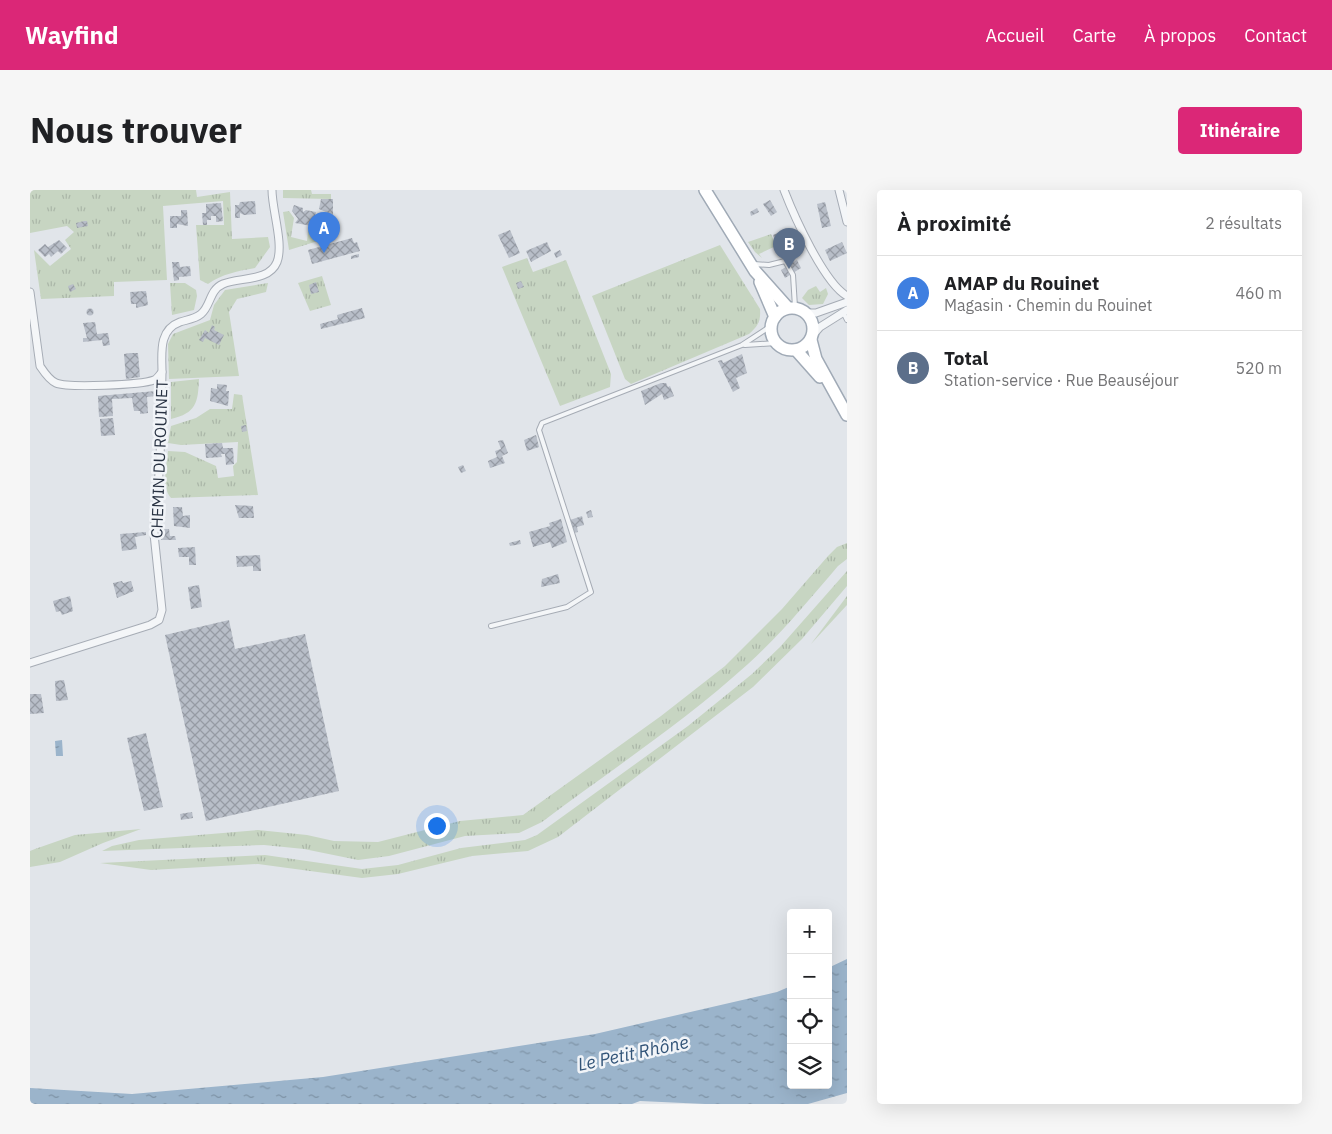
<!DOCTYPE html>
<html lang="fr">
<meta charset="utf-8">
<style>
body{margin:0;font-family:"IBM Plex Sans",sans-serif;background:#f6f6f6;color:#202124}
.controls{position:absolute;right:15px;bottom:15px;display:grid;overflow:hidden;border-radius:5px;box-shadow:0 5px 20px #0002}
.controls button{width:45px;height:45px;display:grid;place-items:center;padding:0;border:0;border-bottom:1px solid #e0e0e0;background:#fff;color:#202124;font:25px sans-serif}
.you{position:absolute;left:406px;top:635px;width:18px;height:18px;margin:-12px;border:4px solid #fff;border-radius:50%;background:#1a73e8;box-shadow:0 0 0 8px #1a73e833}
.badge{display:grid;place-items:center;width:32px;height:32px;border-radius:50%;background:#db2777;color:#fff;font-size:16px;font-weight:700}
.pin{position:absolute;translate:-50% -41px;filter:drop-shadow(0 1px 2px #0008)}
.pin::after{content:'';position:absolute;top:26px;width:18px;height:15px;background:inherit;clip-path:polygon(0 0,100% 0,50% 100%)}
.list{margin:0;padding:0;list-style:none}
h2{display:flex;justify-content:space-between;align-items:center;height:65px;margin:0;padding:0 20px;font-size:21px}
h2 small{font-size:16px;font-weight:400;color:#757577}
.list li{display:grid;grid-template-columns:32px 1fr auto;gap:15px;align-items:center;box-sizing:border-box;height:75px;padding:0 20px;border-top:1px solid #e0e0e0}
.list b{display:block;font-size:19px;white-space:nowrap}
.list p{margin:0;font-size:16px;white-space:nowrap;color:#757577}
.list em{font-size:16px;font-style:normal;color:#757577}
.icon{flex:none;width:28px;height:28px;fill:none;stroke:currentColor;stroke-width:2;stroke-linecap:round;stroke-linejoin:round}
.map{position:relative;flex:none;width:817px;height:914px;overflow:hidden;border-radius:5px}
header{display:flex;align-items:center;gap:30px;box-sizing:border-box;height:70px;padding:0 25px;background:#db2777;color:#fff}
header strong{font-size:24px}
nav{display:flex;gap:28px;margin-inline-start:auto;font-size:18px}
.intro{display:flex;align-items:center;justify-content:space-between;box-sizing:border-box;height:120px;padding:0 30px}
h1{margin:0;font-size:35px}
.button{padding:12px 22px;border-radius:5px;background:#db2777;color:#fff;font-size:18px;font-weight:700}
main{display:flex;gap:30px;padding:0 30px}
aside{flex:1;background:#fff;border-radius:5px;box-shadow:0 5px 20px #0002}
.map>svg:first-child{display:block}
.grass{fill:url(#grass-tufts)}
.water{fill:url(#water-ripples)}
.building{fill:url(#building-cross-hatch)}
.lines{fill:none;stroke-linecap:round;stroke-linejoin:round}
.lane-casing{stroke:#a6acb5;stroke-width:6}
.street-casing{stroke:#a6acb5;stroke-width:9}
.primary-casing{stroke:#a0aab6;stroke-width:14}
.lane{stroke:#f4f6f8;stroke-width:4}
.street{stroke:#f4f6f8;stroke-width:7}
.primary{stroke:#fff;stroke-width:11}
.labels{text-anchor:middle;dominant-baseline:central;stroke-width:5;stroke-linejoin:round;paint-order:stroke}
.street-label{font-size:16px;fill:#293343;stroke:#f1f4f8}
.water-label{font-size:18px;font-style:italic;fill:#325478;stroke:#f1f4f8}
</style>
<header>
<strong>Wayfind</strong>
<nav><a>Accueil</a><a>Carte</a><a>À propos</a><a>Contact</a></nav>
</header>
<div class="intro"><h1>Nous trouver</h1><a class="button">Itinéraire</a></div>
<main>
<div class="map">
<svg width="817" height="914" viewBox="0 0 817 914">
<defs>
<pattern id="grass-tufts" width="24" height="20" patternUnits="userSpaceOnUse" patternTransform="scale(1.25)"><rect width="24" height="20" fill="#c7d5c2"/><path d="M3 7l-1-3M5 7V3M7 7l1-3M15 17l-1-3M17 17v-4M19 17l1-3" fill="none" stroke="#abb7a8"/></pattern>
<pattern id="water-ripples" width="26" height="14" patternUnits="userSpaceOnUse" patternTransform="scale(1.25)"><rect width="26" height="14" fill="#9bb4cb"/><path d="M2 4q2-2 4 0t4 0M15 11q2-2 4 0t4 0" fill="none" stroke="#7e93a6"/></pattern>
<pattern id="building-cross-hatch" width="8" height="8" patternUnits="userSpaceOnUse" patternTransform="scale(1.25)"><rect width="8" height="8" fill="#b8bec8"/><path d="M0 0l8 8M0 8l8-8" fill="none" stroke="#969ba4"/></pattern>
</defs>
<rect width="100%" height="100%" fill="#e1e5ea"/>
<g class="grass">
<path d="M0 0H166L167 7 200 2 202 49 238 47 240 57 225 78C208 81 192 84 178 94L170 90 166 35H194L193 11 133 16 137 90 84 92V106L11 109 4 60 20 76 41 59 35 50 44 42 37 36 0 43Z"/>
<path d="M253 0H281L282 4H301V9L253 8Z"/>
<path d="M259 21 264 28 261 47 277 51 278 41 286 37 289 24 302 26 304 46 259 60 253 22Z"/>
<path d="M741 44 746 56 729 64 732 68 725 62 718 52Z"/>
<path d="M690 55 730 119C731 131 728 136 719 144L601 194 595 189 562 106Z"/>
<path d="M497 68 503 82 536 70 581 184 580 197 530 216 472 77Z"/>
<path d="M292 86 301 115 280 121 268 93Z"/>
<path d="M140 93H155L166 100 167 106 164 120 142 125Z"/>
<path d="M238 93 236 102 207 109 199 122 209 186 139 189 138 154 143 144 180 130 184 115 195 100Z"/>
<path d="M786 96 790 102 796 98 798 104 793 114 779 115 772 108 778 100Z"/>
<path d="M169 189C168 213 166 223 141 229V192Z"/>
<path d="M204 204 212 205 228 305 141 308C131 297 137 275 138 261L155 262 186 276 188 288 204 286 203 276 207 272 208 252 151 255 138 253 141 236 166 228 180 219H202Z"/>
<path d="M817 353V369L808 376C779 410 751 444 718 474 654 532 581 580 512 632L489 643 435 646 359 666 328 670 274 659 234 655 72 661 82 656 109 650 228 640 277 645 304 651 348 652 430 631 493 625 631 526 695 476 752 419 798 366 807 357Z"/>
<path d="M817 381V396L772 449 723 497 528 647 498 661 442 666 368 684 332 688 228 674 121 680 70 673 235 665 332 679 368 675 431 658 495 650 507 645 658 536 722 484 750 457Z"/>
<path d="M817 406V415L781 454Z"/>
<path d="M111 639 73 653 30 672 0 677V661L5 659 45 645Z"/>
</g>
<g class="water">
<path d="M32 550 33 566H26L25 551Z"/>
<path d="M817 769V903L778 914H675L610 911 602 914H0V898L102 904 293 887 565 844 747 802 761 796V895H798V778Z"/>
</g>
<g class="building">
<path d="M291 9H303V25L289 19Z"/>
<path d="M740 10 747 22 741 26 733 14Z"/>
<path d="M225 11 226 24 214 25 210 23V28H205V15H209L210 12Z"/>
<path d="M795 12 801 36 792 38 787 14Z"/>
<path d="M191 13 193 31 186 32V26H181V30H177V35H173L172 23H176V14Z"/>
<path d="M264 15 273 18V22L276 20 286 22 282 36 265 33 268 29 262 21Z"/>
<path d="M727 18 729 22 721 26 720 22Z"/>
<path d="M151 20H157L158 36 147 34V38H140V26H151Z"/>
<path d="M54 31H57L58 36 47 38 46 33Z"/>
<path d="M480 40 490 63 479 68 468 45Z"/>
<path d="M753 41 755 45 758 43 764 56 750 62 743 45Z"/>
<path d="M322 48 324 53 327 52 330 61 282 74 278 60Z"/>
<path d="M29 50 37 58 31 64 28 61 21 67 19 64 15 67 8 60 15 54 18 57Z"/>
<path d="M517 52 521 61 501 72 496 61Z"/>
<path d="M812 52 817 63 800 71 795 60Z"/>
<path d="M530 60 532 65 526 68 524 63Z"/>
<path d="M329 64V67L321 69V66Z"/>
<path d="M767 70 771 78 755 88 751 80Z"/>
<path d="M142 72H149L150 77 160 76 161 86 149 87V90L144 91Z"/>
<path d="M491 91 494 97 488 99 486 93Z"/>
<path d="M286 92 289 102 281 104 279 95Z"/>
<path d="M43 94 46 99 40 102 38 96Z"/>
<path d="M116 101 118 115 106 118V114H101L100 102Z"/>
<path d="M332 118 335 128 291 139 290 134 308 129 307 125Z"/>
<circle cx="60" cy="122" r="3.5"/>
<path d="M65 132 67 144 78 143 80 155 73 156 72 150 53 152V148H57L53 133Z"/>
<path d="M182 135 185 137 184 140 194 145 189 155 175 148 173 152 169 150 175 140 179 143Z"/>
<path d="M100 163H108L110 187 96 189 94 164Z"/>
<path d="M712 164 717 183 706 188 710 198 703 202 688 171 692 170 693 173Z"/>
<path d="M631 193H636L638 197 640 196 644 206 634 210 632 204 615 215 611 201Z"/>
<path d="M187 194 197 195 196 201H199L198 216 180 211 181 198 187 199Z"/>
<path d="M126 201V206L117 207 118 223 110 224V221H104L102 208 82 209 83 226 69 227 68 206Z"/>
<path d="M83 228 85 245 71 246 70 229Z"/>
<path d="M216 235 217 241 212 242 211 236Z"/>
<path d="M506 245 509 257 497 261 494 250Z"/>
<path d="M473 250 478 263 472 266 475 273 460 278 458 271 467 267 465 261 471 259 468 251Z"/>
<path d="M192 253 193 258H203L204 274 196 275 195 264H191L192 267 176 268 175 254Z"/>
<path d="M433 275 436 281 431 283 428 277Z"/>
<path d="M205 315 223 316 224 328H209Z"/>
<path d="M143 317H152L153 326 160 325V338L144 336Z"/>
<path d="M561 320 563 327 558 328 556 322Z"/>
<path d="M552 326 554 335 547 337 548 342 544 343 540 330Z"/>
<path d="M531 329 537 352 522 358 520 352 503 357 499 342 520 336 519 333Z"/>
<path d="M132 339H139L140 346H145L146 350H131Z"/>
<path d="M116 342V345L105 347 107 359 92 361 90 344Z"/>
<path d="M490 350 491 354 480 356 479 353Z"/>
<path d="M165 357 166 375H159V367H149L148 358Z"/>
<path d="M230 365 231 381H223V376L207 377 206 366Z"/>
<path d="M528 384 530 393 511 397 512 389Z"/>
<path d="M92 391 93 393 101 391 104 401 87 408 83 393Z"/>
<path d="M169 395 172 417 161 419 158 397Z"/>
<path d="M40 406 43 421 32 425 30 421 26 422 23 411Z"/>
<path d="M199 430 205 459 275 444 309 601 176 631 135 445Z"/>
<path d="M34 490 38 510 26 511 25 491Z"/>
<path d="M0 504H11L14 523 0 524Z"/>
<path d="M116 543 133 617 114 621 97 548Z"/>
<path d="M162 622 163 628 151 630 150 624Z"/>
</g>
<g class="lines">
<g class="lane-casing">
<g id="lane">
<path d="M724 74 739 75 755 71 763 85 765 117"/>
<path d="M813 122 817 130"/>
<path d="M715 155 746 153"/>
<path d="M461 436 537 417 561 402 509 240 512 233 712 155 741 136"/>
</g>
</g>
<g class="street-casing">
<g id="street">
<path d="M754 0C764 26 794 93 817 106"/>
<path d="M809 0 817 32"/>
<path d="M0 102 10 176C14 182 19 190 26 193 38 198 111 195 124 190 127 189 130 184 132 182 132 164 128 140 150 132 156 130 165 129 171 124 181 116 179 100 193 94 209 87 239 92 247 72 254 54 242 20 242 0"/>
<path d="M777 123H786L817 112"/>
<path d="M783 145 790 137 817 120"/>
<path d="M0 473 120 435 129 430 132 420 124 344 130 271 132 182"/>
</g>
</g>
<g class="primary-casing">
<g id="primary">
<path d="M675 0 725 81 758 118"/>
<path d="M730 92 745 127"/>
<circle cx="762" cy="139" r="21"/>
<path d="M781 150 786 169 817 225"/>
<path d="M766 160 790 187"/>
</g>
</g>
<use href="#lane" class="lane"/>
<use href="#street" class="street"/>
<use href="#primary" class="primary"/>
</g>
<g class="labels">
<g class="street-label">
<text transform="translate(129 269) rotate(-88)">CHEMIN DU ROUINET</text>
</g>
<g class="water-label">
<text transform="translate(603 863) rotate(-12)">Le Petit Rhône</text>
</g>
</g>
</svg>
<div class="controls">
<button>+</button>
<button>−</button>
<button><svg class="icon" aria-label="locate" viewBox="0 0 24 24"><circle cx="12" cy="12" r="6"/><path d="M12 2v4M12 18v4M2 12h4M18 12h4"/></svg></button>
<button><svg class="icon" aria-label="layers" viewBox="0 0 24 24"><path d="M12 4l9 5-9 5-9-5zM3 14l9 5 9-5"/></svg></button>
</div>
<div class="you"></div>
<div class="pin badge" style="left:294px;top:63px;background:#3f7fe0">A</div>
<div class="pin badge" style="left:759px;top:79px;background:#5c6f8a">B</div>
</div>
<aside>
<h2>À proximité<small>2 résultats</small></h2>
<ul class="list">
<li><span class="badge" style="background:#3f7fe0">A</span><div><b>AMAP du Rouinet</b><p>Magasin · Chemin du Rouinet</p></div><em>460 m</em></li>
<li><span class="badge" style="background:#5c6f8a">B</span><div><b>Total</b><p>Station-service · Rue Beauséjour</p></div><em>520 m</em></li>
</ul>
</aside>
</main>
